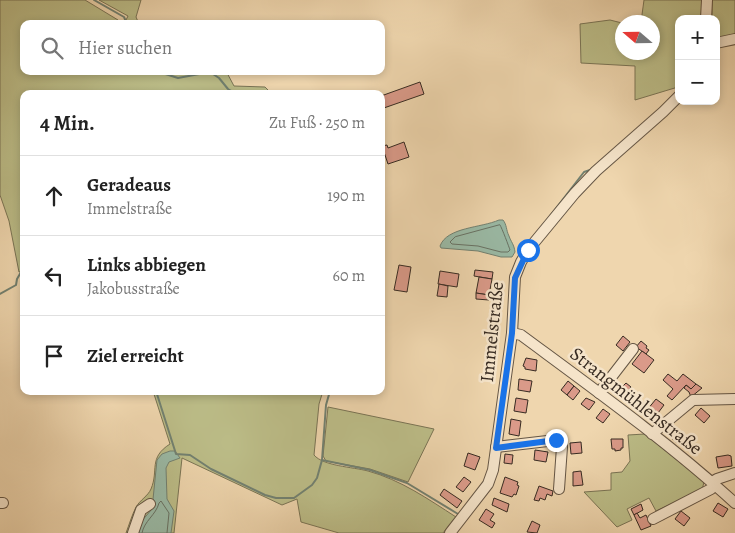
<!DOCTYPE html>
<html lang="de">
<meta charset="utf-8">
<style>
body{margin:0;font-family:Alegreya,serif;background:#f6f6f6;color:#222}
.controls{position:absolute;right:15px;top:15px;display:grid;overflow:hidden;border-radius:10px;box-shadow:0 2px 8px #0003}
.controls button{width:45px;height:45px;display:grid;place-items:center;padding:0;border:0;border-bottom:1px solid #e0e0e0;background:#fff;color:#222;font:25px sans-serif}
.compass{position:absolute;left:615px;top:15px;width:45px;height:45px;border-radius:50%;background:#fff;box-shadow:0 2px 8px #0003;rotate:290deg}
.stop{position:absolute;width:15px;height:15px;margin:-11px;border:4px solid #1a73e8;border-radius:50%;background:#fff}
.stop.end{background:#1a73e8;border-color:#fff;box-shadow:0 1px 5px #0008}
.list{margin:0;padding:0;list-style:none}
h2{display:flex;justify-content:space-between;align-items:center;height:65px;margin:0;padding:0 20px;font-size:21px}
h2 small{font-size:16px;font-weight:400;color:#767676}
.list li{display:grid;grid-template-columns:32px 1fr auto;gap:15px;align-items:center;box-sizing:border-box;height:80px;padding:0 20px;border-top:1px solid #e0e0e0}
.list b{display:block;font-size:19px;white-space:nowrap}
.list p{margin:0;font-size:16px;white-space:nowrap;color:#767676}
.list em{font-size:16px;font-style:normal;color:#767676}
.icon{flex:none;width:28px;height:28px;fill:none;stroke:currentColor;stroke-width:2;stroke-linecap:round;stroke-linejoin:round}
.map{position:relative;flex:none;width:735px;height:533px;overflow:hidden}
.search{position:absolute;background:#fff;box-shadow:0 2px 8px #0003;left:20px;top:20px;width:365px;height:55px;display:flex;align-items:center;gap:12px;box-sizing:border-box;padding:0 18px;border-radius:10px;color:#767676;font-size:19px}
.panel{position:absolute;background:#fff;box-shadow:0 2px 8px #0003;left:20px;top:90px;width:365px;height:305px;border-radius:10px}
.map>svg:first-child{display:block}
.green{fill:#bcbd88;stroke:#7a7455}
.water{fill:#9abaa6;stroke:#728171}
.lines{fill:none;stroke-linecap:round;stroke-linejoin:round}
.shore{stroke:#687264;stroke-width:1}
.stream{stroke:#728171;stroke-width:2}
.building{fill:#da9a89;stroke:#372b22}
.minor-casing{stroke:#655645;stroke-width:12}
.minor{stroke:#f5e4ca;stroke-width:10}
.route{stroke:#1a73e8;stroke-width:6}
.labels{text-anchor:middle;dominant-baseline:central;stroke-width:5;stroke-linejoin:round;paint-order:stroke}
.street-label{font-size:19px;fill:#372b22;stroke:#f5e4ca}
</style>
<div class="map">
<svg width="735" height="533" viewBox="0 0 735 533">
<rect width="100%" height="100%" fill="#efd6ae"/>
<filter id="stains"><feTurbulence type="fractalNoise" baseFrequency=".004" numOctaves="4"/><feColorMatrix values="0 0 0 0 .2 0 0 0 0 .09 0 0 0 0 .02 0 0 0 .5 -.17"/></filter>
<radialGradient id="worn" r=".72"><stop offset=".6" stop-color="#630" stop-opacity="0"/><stop offset="1" stop-color="#630" stop-opacity=".3"/></radialGradient>
<g class="green">
<path d="M0 0H85L118 20 121 24H24V71H226L234 86 265 87 272 94H24V271L19 272 9 221 0 195Z"/>
<path d="M99 0H141L136 17 139 24H124L128 16Z"/>
<path d="M644 0H702L701 19H679L678 87 635 100V66L581 63 580 24 610 20 622 23V52H652V22H641Z"/>
<path d="M712 0H735V34L719 38 716 36V19H712Z"/>
<path d="M153 391H323L319 404 314 455C323 466 353 467 368 471 401 480 428 499 456 517L443 533H339L301 522 297 499 282 505 182 458 174 533H126C129 525 132 515 136 507 140 500 148 496 151 489 159 470 148 458 170 444Z"/>
<path d="M328 407 434 429 408 482 370 469 326 461 323 456Z"/>
<path d="M645 434 704 482 702 490 656 511 649 498 627 509 632 520 617 527 584 492 611 490V473L622 472 630 461 628 435Z"/>
</g>
<g class="water">
<path d="M499 220H503C507 225 506 230 509 236 511 242 514 244 515 252L512 257H501L478 251 441 248 440 246C447 227 481 228 499 220Z"/>
<path d="M170 451H175L180 458 169 462 166 468 167 499 174 511 171 533H137L140 523 152 509 157 460 162 454Z"/>
</g>
<g class="lines">
<g class="shore">
<path d="M500 225C502 228 509 247 510 250L508 252H501L478 246 452 244 450 242 455 237Z"/>
<path d="M142 533C144 521 156 515 159 503L161 501 169 513 167 533"/>
</g>
<g class="stream">
<path d="M94 0 124 17 127 24"/>
<path d="M156 71 178 78 210 72 219 78 228 89 233 92 262 94"/>
<path d="M550 216 584 172 590 170"/>
<path d="M0 294 16 285 17 279 24 267"/>
<path d="M156 391 176 454 190 455 211 469 265 495 276 498H294L312 485 317 478 322 460 326 405 330 391"/>
<path d="M322 460 370 470 407 483 458 514"/>
</g>
</g>
<g class="building">
<path d="M420 82 424 94 381 109V96Z"/>
<path d="M404 142 409 157 388 164 382 146 387 145 388 148Z"/>
<path d="M399 265 411 267 407 292 394 290Z"/>
<path d="M475 270 493 272 492 279 474 276Z"/>
<path d="M440 271 459 274 457 287 438 284Z"/>
<path d="M479 277 492 279 489 295 476 293Z"/>
<path d="M439 284 448 286 447 297 437 296Z"/>
<path d="M476 293 489 295V300L476 299Z"/>
<path d="M623 336 630 342 623 351 616 345Z"/>
<path d="M641 341 647 346 646 348 649 350 646 354 636 347Z"/>
<path d="M642 351 654 360 644 373 632 364Z"/>
<path d="M584 357 593 364 588 372 579 364Z"/>
<path d="M526 358 537 360 536 371 525 369V367L523 366Z"/>
<path d="M599 370 608 376 602 384 594 377Z"/>
<path d="M668 374 677 381 683 374 696 384 691 389 686 385 672 400 667 396 673 389 663 380Z"/>
<path d="M519 379 532 381 530 392 518 390Z"/>
<path d="M568 381 574 386 567 395 561 390Z"/>
<path d="M626 383 631 387 622 399 613 392 619 385 622 387Z"/>
<path d="M696 384 702 388 691 397 689 392 684 388 686 385 691 389Z"/>
<path d="M574 386 580 391 573 400 567 395Z"/>
<path d="M634 396 644 403 638 411 628 404Z"/>
<path d="M516 398 528 400 526 413 514 411Z"/>
<path d="M586 398 595 402 589 410 581 404Z"/>
<path d="M656 399 664 405 658 413 655 410 652 414 650 412 646 417 643 415Z"/>
<path d="M701 408 710 416 704 423 695 415Z"/>
<path d="M603 409 610 414 603 423 596 418Z"/>
<path d="M511 419 521 421 519 436 509 434Z"/>
<path d="M674 428 684 435 677 443 668 435Z"/>
<path d="M611 439H623V448H621V450L615 451V449H612Z"/>
<path d="M581 442 582 453 571 454 570 443Z"/>
<path d="M535 450 548 452 546 462 534 460Z"/>
<path d="M468 453 480 457 475 470 464 466Z"/>
<path d="M505 454 513 455 512 464 504 463Z"/>
<path d="M728 455 731 456 732 466 718 468 716 457Z"/>
<path d="M581 471 583 485 573 486V472Z"/>
<path d="M464 477 471 482 463 492 456 487Z"/>
<path d="M505 477 518 482 517 485 519 486 516 495 514 494 512 497 500 493Z"/>
<path d="M539 486 553 491 552 496 547 494 545 500 540 498 539 501 534 500Z"/>
<path d="M444 489 462 501 457 508 440 495Z"/>
<path d="M494 498 509 504 507 512 492 505Z"/>
<path d="M718 503 728 509 723 517 713 511Z"/>
<path d="M641 504 643 510 634 515 631 509Z"/>
<path d="M486 509 494 514 490 520 495 523 492 528 479 520Z"/>
<path d="M681 511 690 518 684 526 675 519Z"/>
<path d="M637 513 640 518 646 515 651 526 641 530 634 515Z"/>
<path d="M532 521 540 525 537 533 527 532Z"/>
</g>
<g class="lines">
<g class="minor-casing">
<g id="minor">
<path d="M706 19 707 0"/>
<path d="M716 43 735 39"/>
<path d="M512 333 521 335C594 389 668 442 735 503"/>
<path d="M599 393 633 349"/>
<path d="M652 434 693 400 735 399"/>
<path d="M496 447 556 440 560 443 562 447 559 489"/>
<path d="M712 482 717 479 735 473"/>
<path d="M0 503H3"/>
<path d="M653 519 711 489 715 485"/>
<path d="M133 533 141 510 150 504"/>
<path d="M450 533 488 484 493 470 512 333 515 277 521 262 528 250 575 193 596 171 663 112 679 96"/>
</g>
</g>
<use href="#minor" class="minor"/>
</g>
<g class="lines">
<path class="route" d="M528 250 515 278 512 333 496 448 556 440"/>
</g>
<g class="labels">
<g class="street-label">
<text transform="translate(492 332) rotate(-84)">Immelstraße</text>
<text transform="translate(636 401) rotate(38)">Strangmühlenstraße</text>
</g>
</g>
<rect width="100%" height="100%" filter="url(#stains)"/>
<rect width="100%" height="100%" fill="url(#worn)"/>
</svg>
<div class="controls">
<button>+</button>
<button>−</button>
</div>
<svg class="compass" viewBox="-18 -18 36 36"><path d="M0-13l5 13h-10z" fill="#e53935"/><path d="M0 13l5-13h-10z" fill="#767676"/></svg>
<div class="stop" style="left:528px;top:250px"></div>
<div class="stop end" style="left:556px;top:440px"></div>
<div class="search"><svg class="icon" aria-label="search" viewBox="0 0 24 24"><circle cx="10" cy="10" r="6"/><path d="M15 15l6 6"/></svg>Hier suchen</div>
<section class="panel">
<h2>4 Min.<small>Zu Fuß · 250 m</small></h2>
<ul class="list">
<li><svg class="icon" aria-label="ahead" viewBox="0 0 24 24"><path d="M12 20V5M6 11l6-6 6 6"/></svg><div><b>Geradeaus</b><p>Immelstraße</p></div><em>190 m</em></li>
<li><svg class="icon" aria-label="left" viewBox="0 0 24 24"><path d="M17 20v-9H6M10 6l-5 5 5 5"/></svg><div><b>Links abbiegen</b><p>Jakobusstraße</p></div><em>60 m</em></li>
<li><svg class="icon" aria-label="arrive" viewBox="0 0 24 24"><path d="M6 21V4h12l-3 4 3 4H6"/></svg><div><b>Ziel erreicht</b></div></li>
</ul>
</section>
</div>
